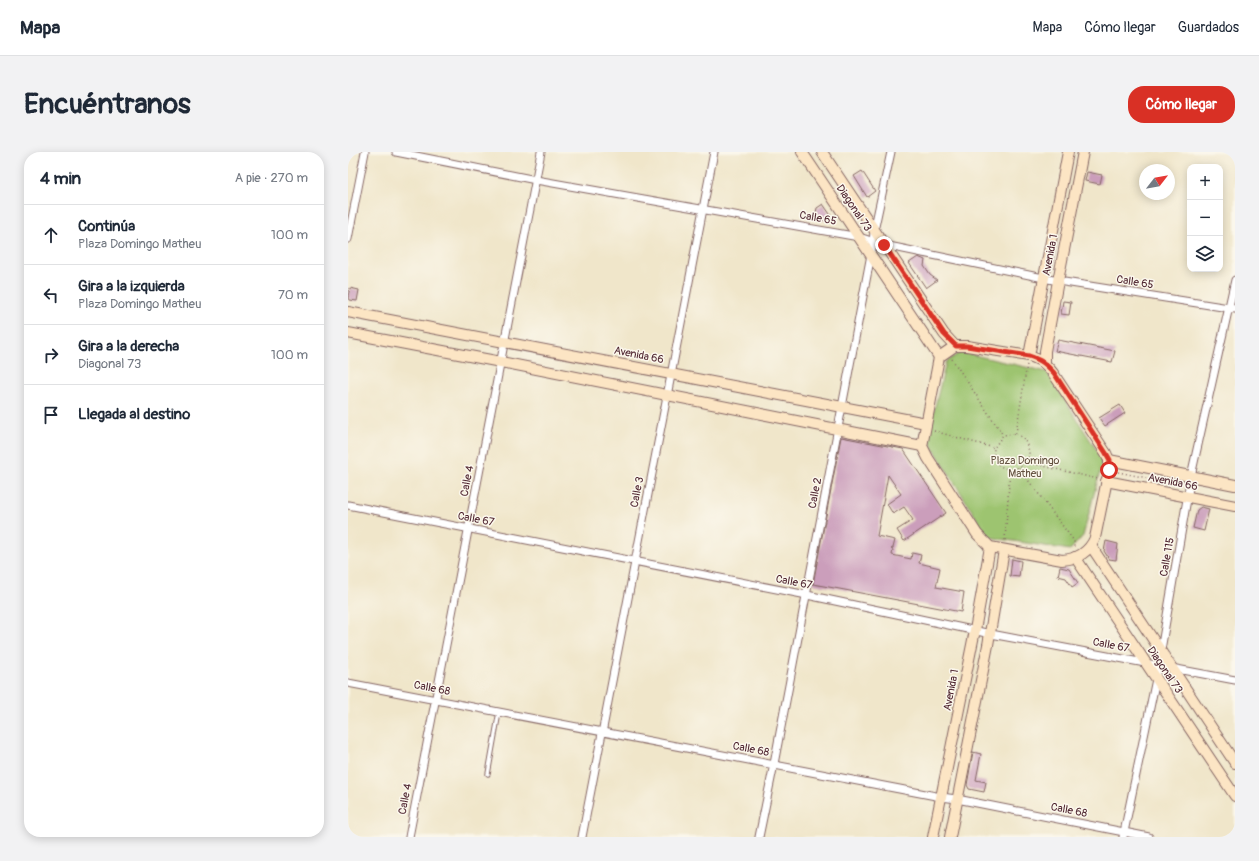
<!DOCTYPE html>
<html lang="es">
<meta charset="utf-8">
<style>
body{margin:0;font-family:Pangolin,sans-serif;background:#f2f2f3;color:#1f2937}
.controls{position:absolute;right:12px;top:12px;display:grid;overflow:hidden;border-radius:8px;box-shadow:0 2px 10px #0003}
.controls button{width:36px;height:36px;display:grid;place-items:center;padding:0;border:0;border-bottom:1px solid #e0e1e3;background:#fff;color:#1f2937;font:20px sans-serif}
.compass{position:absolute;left:791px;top:12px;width:36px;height:36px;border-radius:50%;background:#fff;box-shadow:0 2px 10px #0003;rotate:59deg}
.stop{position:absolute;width:12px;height:12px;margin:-9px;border:3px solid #d93025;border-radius:50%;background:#fff}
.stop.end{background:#d93025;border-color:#fff;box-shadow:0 1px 4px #0008}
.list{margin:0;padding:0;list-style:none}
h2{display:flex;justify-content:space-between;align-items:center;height:52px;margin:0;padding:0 16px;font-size:17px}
h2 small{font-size:13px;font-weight:400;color:#747a83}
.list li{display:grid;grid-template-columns:26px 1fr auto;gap:12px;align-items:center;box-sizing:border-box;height:60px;padding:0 16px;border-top:1px solid #e0e1e3}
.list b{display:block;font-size:15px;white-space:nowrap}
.list p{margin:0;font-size:13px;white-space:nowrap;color:#747a83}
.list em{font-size:13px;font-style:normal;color:#747a83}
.icon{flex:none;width:22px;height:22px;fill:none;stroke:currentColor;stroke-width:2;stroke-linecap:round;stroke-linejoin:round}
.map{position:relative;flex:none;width:887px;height:685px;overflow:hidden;border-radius:16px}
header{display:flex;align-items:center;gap:24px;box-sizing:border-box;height:56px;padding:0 20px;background:#fff;border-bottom:1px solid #e0e1e3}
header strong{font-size:19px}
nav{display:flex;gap:22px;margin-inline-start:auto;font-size:14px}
.intro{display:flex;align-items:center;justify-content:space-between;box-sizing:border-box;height:96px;padding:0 24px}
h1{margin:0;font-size:28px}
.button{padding:10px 18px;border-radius:16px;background:#d93025;color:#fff;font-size:14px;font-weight:700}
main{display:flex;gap:24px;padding:0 24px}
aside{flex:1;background:#fff;border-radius:16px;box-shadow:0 2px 10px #0003}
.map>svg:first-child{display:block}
.green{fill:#9dc46f;stroke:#74724d}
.building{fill:#cb9ebb}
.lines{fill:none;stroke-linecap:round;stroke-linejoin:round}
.service-casing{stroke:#846563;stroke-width:5.5}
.minor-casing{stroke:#846563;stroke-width:9}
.secondary-casing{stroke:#846563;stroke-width:12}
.path{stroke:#846563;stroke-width:1.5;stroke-dasharray:1 3;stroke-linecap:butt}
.service{stroke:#fff;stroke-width:3.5}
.minor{stroke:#fff;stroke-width:7}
.secondary{stroke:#fce5c4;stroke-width:10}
.route{stroke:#d93025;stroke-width:5}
.labels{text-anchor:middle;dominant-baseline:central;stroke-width:3;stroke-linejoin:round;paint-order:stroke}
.street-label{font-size:11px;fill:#4a1f2b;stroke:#fbf7ec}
.park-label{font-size:11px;fill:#63513f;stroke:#fbf7ec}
</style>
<header>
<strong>Mapa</strong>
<nav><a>Mapa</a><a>Cómo llegar</a><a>Guardados</a></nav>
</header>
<div class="intro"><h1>Encuéntranos</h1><a class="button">Cómo llegar</a></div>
<main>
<aside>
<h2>4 min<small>A pie · 270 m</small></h2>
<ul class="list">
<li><svg class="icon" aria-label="ahead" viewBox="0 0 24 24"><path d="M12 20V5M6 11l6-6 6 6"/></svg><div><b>Continúa</b><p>Plaza Domingo Matheu</p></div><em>100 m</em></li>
<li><svg class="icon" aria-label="left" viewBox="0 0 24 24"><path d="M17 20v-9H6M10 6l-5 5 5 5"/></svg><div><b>Gira a la izquierda</b><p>Plaza Domingo Matheu</p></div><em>70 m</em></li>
<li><svg class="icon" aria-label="right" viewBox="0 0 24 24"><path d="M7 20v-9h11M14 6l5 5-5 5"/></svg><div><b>Gira a la derecha</b><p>Diagonal 73</p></div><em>100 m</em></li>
<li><svg class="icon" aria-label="arrive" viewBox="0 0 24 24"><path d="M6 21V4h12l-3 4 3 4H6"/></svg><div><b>Llegada al destino</b></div></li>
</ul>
</aside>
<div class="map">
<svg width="887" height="685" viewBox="0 0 887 685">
<rect width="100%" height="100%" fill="#fbf7ec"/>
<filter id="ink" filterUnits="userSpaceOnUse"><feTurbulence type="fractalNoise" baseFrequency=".025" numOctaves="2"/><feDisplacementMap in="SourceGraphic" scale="8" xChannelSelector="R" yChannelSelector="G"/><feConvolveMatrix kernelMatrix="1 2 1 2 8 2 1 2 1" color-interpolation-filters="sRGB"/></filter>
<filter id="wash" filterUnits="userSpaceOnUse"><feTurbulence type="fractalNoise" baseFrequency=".012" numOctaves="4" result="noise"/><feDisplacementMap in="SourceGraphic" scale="16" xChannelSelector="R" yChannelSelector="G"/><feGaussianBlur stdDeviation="0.9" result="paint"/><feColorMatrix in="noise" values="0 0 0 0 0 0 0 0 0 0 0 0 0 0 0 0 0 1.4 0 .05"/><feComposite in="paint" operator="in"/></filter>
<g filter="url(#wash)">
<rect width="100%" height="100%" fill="#f0e6ca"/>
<path class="green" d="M613 200 699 220 755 308 735 384 722 398 640 385 579 286 598 210Z"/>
<g id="blocks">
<g class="building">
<path d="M514 19 527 39 519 45 506 24Z"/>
<path d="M739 20 754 23 752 32 737 29Z"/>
<path d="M475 52 484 65 482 70 467 65 469 56Z"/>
<path d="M570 105 577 108 576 114 582 123 589 128 578 136 561 111Z"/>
<path d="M2 136 11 138 9 149 2 148 0 144Z"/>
<path d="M715 149 723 150 721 163 713 162Z"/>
<path d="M710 188 767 199 764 210 707 199Z"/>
<path d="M772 253 777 261 757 274 751 266Z"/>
<path d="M493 285 555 297 598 361 556 389 549 378 565 368 556 355 545 362 539 352 553 342 540 323 529 384 547 388 545 396 543 397 545 398 544 403 563 407 564 401 573 403 571 411 592 416 588 435 616 440 613 460 465 432Z"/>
<path d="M853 355 861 357 856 379 845 376 849 358Z"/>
<path d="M758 389 770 392 768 408 761 407 756 399Z"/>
<path d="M664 407 673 409 671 425 662 424Z"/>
<path d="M712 415 721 417 730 431 724 435 718 426 710 424Z"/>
<path d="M625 600 633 602 628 628 638 630 636 640 621 637 619 633Z"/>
</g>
</g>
</g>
<g filter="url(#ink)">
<use href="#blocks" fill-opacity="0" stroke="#846563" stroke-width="1"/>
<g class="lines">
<g class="service-casing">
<path id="service" d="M140 622 151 560"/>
</g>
<g class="minor-casing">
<g id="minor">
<path d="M48 0 188 28 511 85 536 93 710 129 887 157"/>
<path d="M0 87 17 0"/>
<path d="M0 353 459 443 643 482 887 528"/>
<path d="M0 531 593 645 609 647 801 685"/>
<path d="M61 685 193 0"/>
<path d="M234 685 366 0"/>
<path d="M411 685 426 612 525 92 526 79 543 0"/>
<path d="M775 685 808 527 843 324 887 128"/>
</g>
</g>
<g class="secondary-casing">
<g id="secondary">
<path d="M454 0 591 205"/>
<path d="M474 0 596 182 607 194"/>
<path d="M0 160 578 271"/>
<path d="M0 181 153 210 574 294"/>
<path d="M607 194H619L681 204C693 208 697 211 705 221L758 301 761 308V318L747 386C741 400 729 407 714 408L642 395 629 382 580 306 574 294 590 211 591 205Z"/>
<path d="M681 204 720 0"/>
<path d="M697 211V199L710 129 735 0"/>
<path d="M761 308 887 333"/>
<path d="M758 329 887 354"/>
<path d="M743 394 887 611"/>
<path d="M727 405 887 644"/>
<path d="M585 685 627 478 642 395"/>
<path d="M602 685 640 493 656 398"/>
</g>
</g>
<g class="path">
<path d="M604 207 655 283"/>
<path d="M586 279 646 296"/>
<path d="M668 281 679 212"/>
<path d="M668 282C671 284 674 285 676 287 678 290 679 293 680 296 687 316 653 327 646 305 645 303 646 299 646 296L655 283Z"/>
<path d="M678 310 750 327"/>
<path d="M671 316 726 389V396"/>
<path d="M770 320 833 333"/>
<path d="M657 388 662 318"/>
</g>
<use href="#service" class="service"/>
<use href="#minor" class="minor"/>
<use href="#secondary" class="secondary"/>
</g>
</g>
<g class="lines" filter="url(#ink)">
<path class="route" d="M536 93 596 182 608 194H619L681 204C693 208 697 211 706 221L758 301 762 308 761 318"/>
</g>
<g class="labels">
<g class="street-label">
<text transform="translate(506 56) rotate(56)">Diagonal 73</text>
<text transform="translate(470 66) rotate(10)">Calle 65</text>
<text transform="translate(702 103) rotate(-79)">Avenida 1</text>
<text transform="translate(787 130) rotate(9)">Calle 65</text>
<text transform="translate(291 203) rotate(11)">Avenida 66</text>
<text transform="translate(119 329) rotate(-79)">Calle 4</text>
<text transform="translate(825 330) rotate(11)">Avenida 66</text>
<text transform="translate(289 340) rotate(-79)">Calle 3</text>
<text transform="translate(467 341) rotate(-79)">Calle 2</text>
<text transform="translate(128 367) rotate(11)">Calle 67</text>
<text transform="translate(819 405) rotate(-80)">Calle 115</text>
<text transform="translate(446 430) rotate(11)">Calle 67</text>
<text transform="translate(763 493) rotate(11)">Calle 67</text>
<text transform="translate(817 518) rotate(56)">Diagonal 73</text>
<text transform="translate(84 536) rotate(11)">Calle 68</text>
<text transform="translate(603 538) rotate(-79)">Avenida 1</text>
<text transform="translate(403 597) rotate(11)">Calle 68</text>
<text transform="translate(57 647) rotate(-79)">Calle 4</text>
<text transform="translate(721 658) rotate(11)">Calle 68</text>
</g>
<g class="park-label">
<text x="677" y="308">Plaza Domingo<tspan x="677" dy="13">Matheu</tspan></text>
</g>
</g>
</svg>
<div class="controls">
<button>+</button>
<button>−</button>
<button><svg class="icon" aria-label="layers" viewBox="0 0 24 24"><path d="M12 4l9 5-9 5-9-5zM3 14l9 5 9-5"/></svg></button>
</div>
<svg class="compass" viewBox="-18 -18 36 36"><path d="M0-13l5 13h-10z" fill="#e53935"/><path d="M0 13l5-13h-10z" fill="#747a83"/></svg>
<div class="stop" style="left:761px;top:318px"></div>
<div class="stop end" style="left:536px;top:93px"></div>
</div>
</main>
